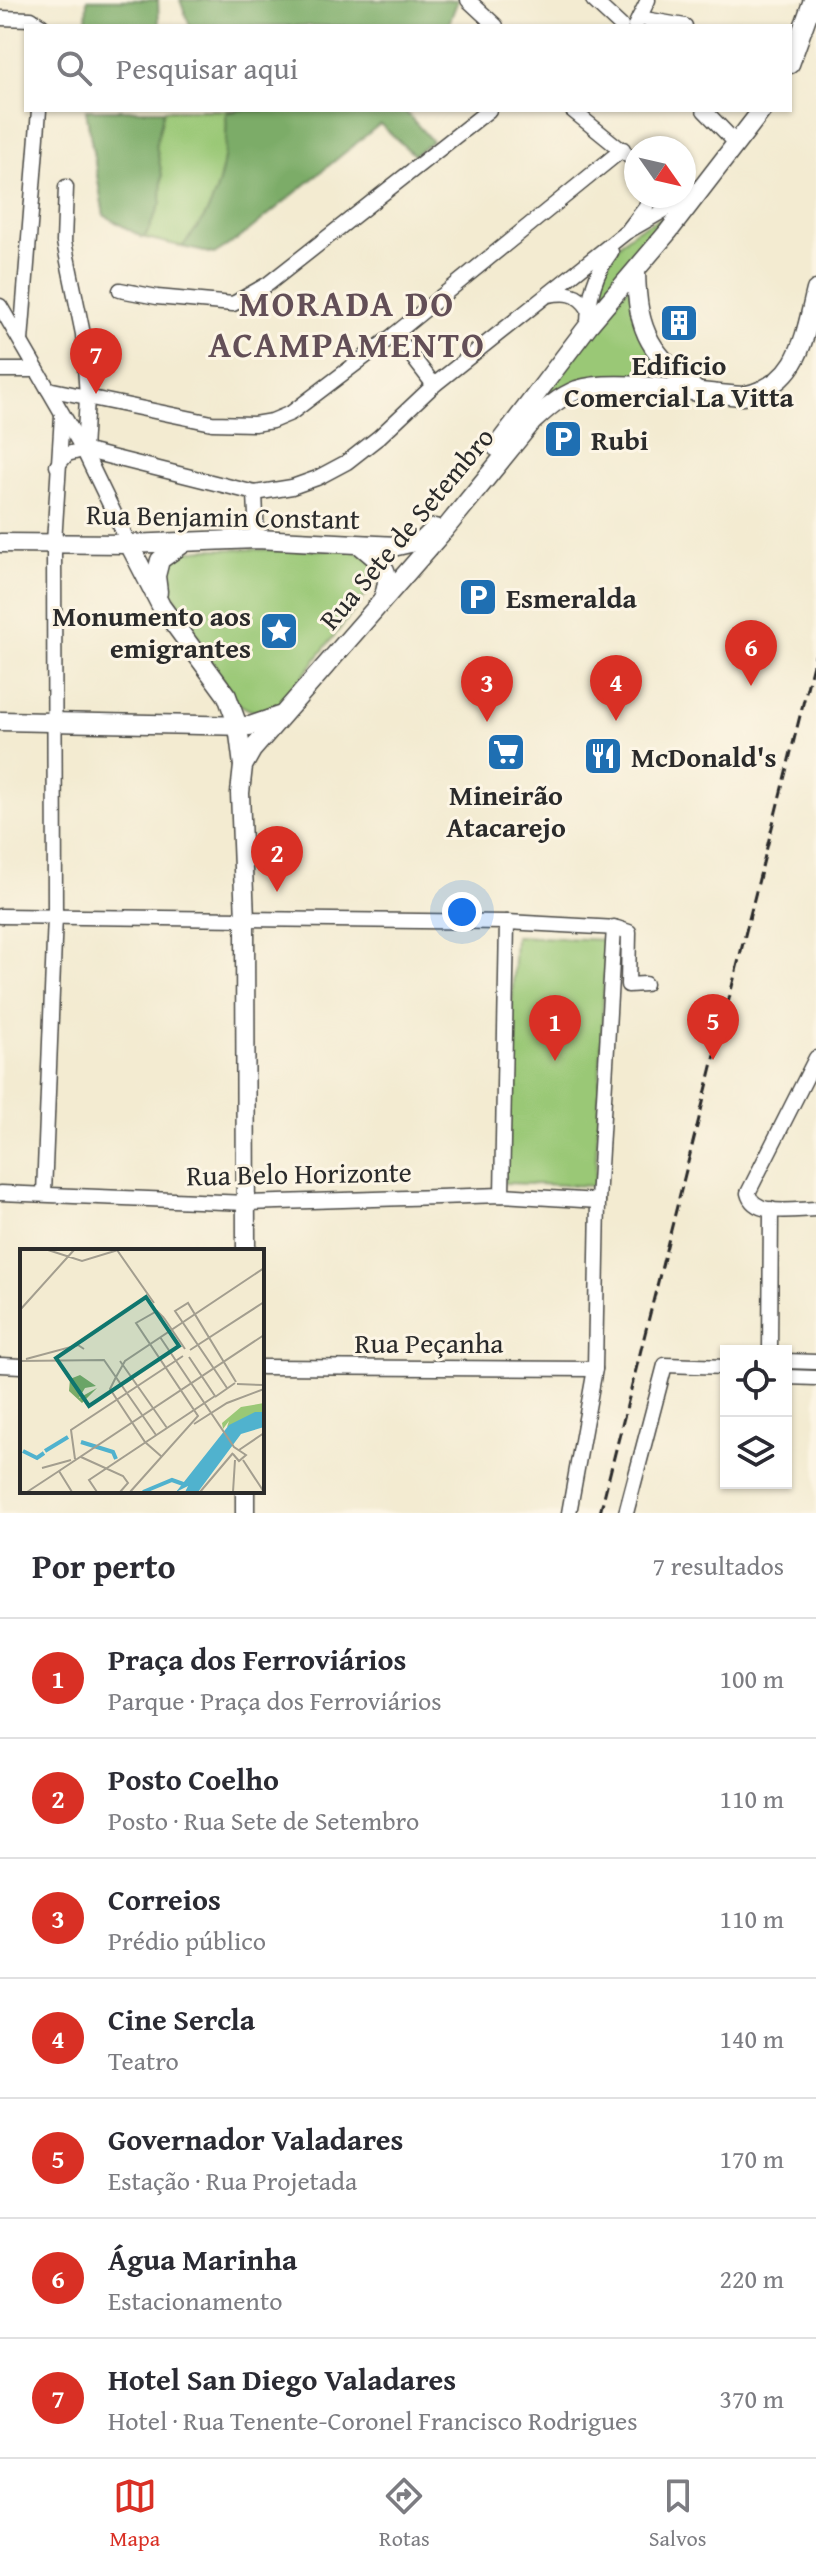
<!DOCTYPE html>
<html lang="pt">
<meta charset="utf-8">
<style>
body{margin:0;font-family:"Gentium Book Plus",serif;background:#f2f2f3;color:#2b2b33}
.controls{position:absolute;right:24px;bottom:24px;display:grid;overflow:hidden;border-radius:0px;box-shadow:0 2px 6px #0004}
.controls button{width:72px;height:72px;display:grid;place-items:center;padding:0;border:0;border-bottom:2px solid #e1e1e2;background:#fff;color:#2b2b33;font:40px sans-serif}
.compass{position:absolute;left:624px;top:136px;width:72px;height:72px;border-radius:50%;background:#fff;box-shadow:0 2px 6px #0004;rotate:124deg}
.you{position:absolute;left:462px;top:912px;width:28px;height:28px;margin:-20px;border:6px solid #fff;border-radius:50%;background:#1a73e8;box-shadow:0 0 0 12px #1a73e833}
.badge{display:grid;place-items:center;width:52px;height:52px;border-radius:50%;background:#d93025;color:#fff;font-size:26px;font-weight:700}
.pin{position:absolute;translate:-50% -66px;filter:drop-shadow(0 2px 4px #0008)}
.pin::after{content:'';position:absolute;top:42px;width:28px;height:24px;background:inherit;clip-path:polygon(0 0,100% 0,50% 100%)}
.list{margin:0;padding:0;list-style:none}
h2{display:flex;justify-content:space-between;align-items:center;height:104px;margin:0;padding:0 32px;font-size:34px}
h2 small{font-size:26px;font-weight:400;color:#7c7c81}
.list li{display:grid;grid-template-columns:52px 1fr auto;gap:24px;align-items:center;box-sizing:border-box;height:120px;padding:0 32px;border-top:2px solid #e1e1e2}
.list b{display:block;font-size:30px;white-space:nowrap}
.list p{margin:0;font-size:26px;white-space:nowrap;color:#7c7c81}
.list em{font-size:26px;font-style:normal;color:#7c7c81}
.icon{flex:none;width:44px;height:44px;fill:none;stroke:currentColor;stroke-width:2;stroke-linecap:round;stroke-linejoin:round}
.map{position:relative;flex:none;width:816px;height:1513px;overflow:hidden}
.search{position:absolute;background:#fff;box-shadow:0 2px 6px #0004;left:24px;right:24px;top:24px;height:88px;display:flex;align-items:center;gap:20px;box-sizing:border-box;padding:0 28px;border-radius:0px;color:#7c7c81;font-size:30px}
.sheet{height:944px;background:#fff}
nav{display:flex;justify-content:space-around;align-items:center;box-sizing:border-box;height:112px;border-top:2px solid #e1e1e2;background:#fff;font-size:22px;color:#7c7c81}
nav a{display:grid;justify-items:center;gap:4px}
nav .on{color:#d93025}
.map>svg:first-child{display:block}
.green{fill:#9ac876;stroke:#627a50;stroke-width:2}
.forest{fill:#7bac67;stroke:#536c49;stroke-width:2}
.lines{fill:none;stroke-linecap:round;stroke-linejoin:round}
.minor-casing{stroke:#494844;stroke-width:17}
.major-casing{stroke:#494844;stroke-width:21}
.minor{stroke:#fff;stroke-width:14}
.major{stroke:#fff;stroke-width:18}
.rail{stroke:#2b2b2b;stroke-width:3;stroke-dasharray:12 6;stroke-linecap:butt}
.labels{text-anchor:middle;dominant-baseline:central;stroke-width:6;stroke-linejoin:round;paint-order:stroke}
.poi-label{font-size:28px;font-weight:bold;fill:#2b2b2b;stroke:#fcf5e5;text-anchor:start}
.street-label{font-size:28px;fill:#2b2b2b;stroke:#fcf5e5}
.district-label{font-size:36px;font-weight:bold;letter-spacing:2px;fill:#634f57;stroke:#fcf5e5}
.inset-river{fill:none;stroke:#50b2ce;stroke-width:4}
.inset-road{fill:none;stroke:#a39e8f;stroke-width:2}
.view{fill:#0f766e;fill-opacity:0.15;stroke:#0f766e;stroke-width:4}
.inset-edge{fill:none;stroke:#2b2b2b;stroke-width:4}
</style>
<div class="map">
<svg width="816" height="1513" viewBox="0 0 816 1513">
<rect width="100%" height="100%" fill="#fcf5e5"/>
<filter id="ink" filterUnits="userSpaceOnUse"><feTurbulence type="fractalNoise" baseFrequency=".0125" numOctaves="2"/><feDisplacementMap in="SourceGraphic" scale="16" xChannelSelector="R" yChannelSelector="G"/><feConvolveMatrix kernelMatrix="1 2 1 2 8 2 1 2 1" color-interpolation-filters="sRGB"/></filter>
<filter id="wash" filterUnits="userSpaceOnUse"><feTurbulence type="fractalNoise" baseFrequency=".006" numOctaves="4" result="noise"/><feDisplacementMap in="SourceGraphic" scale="32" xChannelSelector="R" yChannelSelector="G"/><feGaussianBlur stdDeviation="1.8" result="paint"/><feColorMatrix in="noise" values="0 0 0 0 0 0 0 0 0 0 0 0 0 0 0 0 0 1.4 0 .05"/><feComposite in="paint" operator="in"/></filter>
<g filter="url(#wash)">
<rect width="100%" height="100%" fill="#f3ebd1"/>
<g class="green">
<path d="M86 110H394L241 237 214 254 142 237 104 215Z"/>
<path d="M673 213 596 305C599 281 608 254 627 237 639 226 659 220 673 213Z"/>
<path d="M629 285 675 379C629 370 587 375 545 394Z"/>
<path d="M203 549 352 550 372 559 379 578 278 708C262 716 249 712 235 701L164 579 167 560 182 552Z"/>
<path d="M515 936 606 940 595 1186 504 1183Z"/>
</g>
<g class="forest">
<path d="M87 0H158L159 26H86Z"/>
<path d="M180 0H458L448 26H190Z"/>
<path d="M86 110H164L156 145 162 175 161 203 146 235 142 237 104 215Z"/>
<path d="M240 110H404L432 141 414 155 380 124 241 237 214 254 182 247C190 237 198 227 205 216 222 187 228 146 226 113Z"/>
</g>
</g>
<g filter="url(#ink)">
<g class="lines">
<g class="minor-casing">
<g id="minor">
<path d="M468 0 496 26"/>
<path d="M593 0 621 26"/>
<path d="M0 18 31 19 42 26"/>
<path d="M639 18 685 26"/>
<path d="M635 26 648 0"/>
<path d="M572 110 636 162"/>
<path d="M704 110 737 144"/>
<path d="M66 187 64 242 83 334 87 397 84 451"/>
<path d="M629 229 646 207 649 196"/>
<path d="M120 290 157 297 233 304 268 284 489 110"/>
<path d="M548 295C566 292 577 292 588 308"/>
<path d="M0 306 84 451 129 544"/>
<path d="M588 326C588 299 595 273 611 252"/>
<path d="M395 334 434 385"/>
<path d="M21 341 39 110"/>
<path d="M0 370H37"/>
<path d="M48 389 212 423 254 424 272 421 291 413 395 334 623 149"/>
<path d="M57 466 67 454 83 450 255 493 292 487 317 478 347 462 379 437 434 385 625 233 682 200"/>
<path d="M255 493 257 539"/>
<path d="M0 916 507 922 617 928 629 932 628 985 645 984"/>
<path d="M816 1058 748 1193C754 1218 796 1209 816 1209"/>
<path d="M0 1193 247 1203 502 1195 598 1201"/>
<path d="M44 1193 55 916 54 543 62 415"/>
<path d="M502 1195 507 922"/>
<path d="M770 1351 771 1209"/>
<path d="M786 1361 816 1362"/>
<path d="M0 1365 22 1366"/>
<path d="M262 1367 595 1369"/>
<path d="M786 1377 816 1378"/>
<path d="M569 1513 595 1369 598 1201 614 927"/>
<path d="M626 1513 665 1365 726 1367"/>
</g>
</g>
<g class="major-casing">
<g id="major">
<path d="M790 64 813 0"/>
<path d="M636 271C637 336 652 353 699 393"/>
<path d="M496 447 588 326 668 232 762 110"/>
<path d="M0 543 129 544 257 539 397 546 423 540 435 528"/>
<path d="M129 544 161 606 227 696 238 726 243 766"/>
<path d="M360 545C381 563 394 569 383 598"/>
<path d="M158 592 156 576 160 560 184 543"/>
<path d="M0 721 250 726 279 716"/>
<path d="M246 1251 245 919 240 793 243 766 252 750 445 529 532 422C545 410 559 397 577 390 614 377 700 394 743 396 800 384 804 338 816 290"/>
<path d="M245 1513V1491"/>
</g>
</g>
<use href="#minor" class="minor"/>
<use href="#major" class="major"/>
<path class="rail" d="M600 1513 816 652"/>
</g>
</g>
<defs>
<g id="building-square" transform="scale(2)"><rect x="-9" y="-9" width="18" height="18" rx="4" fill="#1f6fb2" stroke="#fcf5e5"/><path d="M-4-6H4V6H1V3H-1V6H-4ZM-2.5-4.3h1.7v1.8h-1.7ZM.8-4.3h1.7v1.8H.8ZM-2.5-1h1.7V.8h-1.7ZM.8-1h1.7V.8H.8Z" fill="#fff"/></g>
<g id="parking-square" transform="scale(2)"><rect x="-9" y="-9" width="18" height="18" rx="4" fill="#1f6fb2" stroke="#fcf5e5"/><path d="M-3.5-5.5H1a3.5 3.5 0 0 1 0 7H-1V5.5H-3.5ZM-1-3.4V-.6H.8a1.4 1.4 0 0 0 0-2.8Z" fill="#fff"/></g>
<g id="sight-square" transform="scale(2)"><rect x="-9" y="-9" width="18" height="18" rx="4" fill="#1f6fb2" stroke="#fcf5e5"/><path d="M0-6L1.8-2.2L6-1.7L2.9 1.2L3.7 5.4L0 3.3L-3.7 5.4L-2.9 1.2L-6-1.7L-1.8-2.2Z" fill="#fff"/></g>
<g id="supermarket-square" transform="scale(2)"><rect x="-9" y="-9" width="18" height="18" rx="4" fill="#1f6fb2" stroke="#fcf5e5"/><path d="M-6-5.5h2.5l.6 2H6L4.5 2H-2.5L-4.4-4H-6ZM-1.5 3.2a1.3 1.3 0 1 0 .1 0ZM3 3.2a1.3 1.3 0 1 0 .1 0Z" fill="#fff"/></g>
<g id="restaurant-square" transform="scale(2)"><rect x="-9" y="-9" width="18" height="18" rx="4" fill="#1f6fb2" stroke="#fcf5e5"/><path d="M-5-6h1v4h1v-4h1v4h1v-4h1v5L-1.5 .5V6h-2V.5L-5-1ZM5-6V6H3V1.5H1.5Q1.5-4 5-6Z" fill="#fff"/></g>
</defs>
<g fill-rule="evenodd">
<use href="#building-square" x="679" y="323"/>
<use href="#parking-square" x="563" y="439"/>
<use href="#parking-square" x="478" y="597"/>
<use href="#sight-square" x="279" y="631"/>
<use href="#supermarket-square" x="506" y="752"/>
<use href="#restaurant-square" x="603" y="756"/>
</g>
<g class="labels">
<g class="poi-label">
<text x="679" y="364" text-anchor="middle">Edificio<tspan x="679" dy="32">Comercial La Vitta</tspan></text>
<text x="591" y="439">Rubi</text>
<text x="506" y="597">Esmeralda</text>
<text x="251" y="615" text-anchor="end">Monumento aos<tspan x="251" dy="32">emigrantes</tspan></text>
<text x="631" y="756">McDonald's</text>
<text x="506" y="794" text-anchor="middle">Mineirão<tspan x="506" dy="32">Atacarejo</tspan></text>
</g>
<g class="street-label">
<text transform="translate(223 516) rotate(1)">Rua Benjamin Constant</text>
<text transform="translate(406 528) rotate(-50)">Rua Sete de Setembro</text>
<text transform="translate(299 1173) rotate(-1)">Rua Belo Horizonte</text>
<text x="429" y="1342">Rua Peçanha</text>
</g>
<g class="district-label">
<text x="347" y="302">MORADA DO<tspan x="347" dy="41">ACAMPAMENTO</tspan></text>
</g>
</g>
<g transform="translate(20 1249)">
<rect width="244" height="244" fill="#f3ebd1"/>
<path d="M244 154V163L207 178 209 172 203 180 202 174 221 158Z" fill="#9ac876"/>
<path d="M60 126 76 137 65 139 59 149 77 139 62 154 49 142 50 130Z" fill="#7bac67"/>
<path d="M235 163H244V178L221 185 178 243H165L168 237 156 243 209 176Z" fill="#50b2ce"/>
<path class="inset-river" d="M61 193 93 203 96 210M3 202 17 209 24 204M25 202 48 188M123 243 152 231 166 236"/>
<path class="inset-road" d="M28 1 62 12 98 1M97 1 134 54M0 61 54 1M144 69 165 100M140 88 214 198 226 206 219 212 213 205M170 101 244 53M6 110 58 96 64 100M0 112 84 111 136 186M100 112 147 179M96 128 90 140 125 193 142 208M96 128 105 112 244 19M217 135 244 136M207 139 155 62 168 54 216 133M195 148 215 134M174 175 207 154 244 140M219 201 244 184M61 208 103 227 108 234 100 243M55 210 51 181 163 107M223 211 244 243M22 219 51 211M7 243 39 222M52 243 39 222 244 86M77 243 69 231 195 147 169 108M110 243 178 167 116 74 137 62 144 69M180 243 213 204M213 243 215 211"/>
<path class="view" d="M126 48 159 97 69 157 36 109Z"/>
<rect width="244" height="244" class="inset-edge"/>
</g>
</svg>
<div class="controls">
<button><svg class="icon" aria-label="locate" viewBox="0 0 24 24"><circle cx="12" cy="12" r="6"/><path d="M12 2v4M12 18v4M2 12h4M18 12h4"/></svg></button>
<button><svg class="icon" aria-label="layers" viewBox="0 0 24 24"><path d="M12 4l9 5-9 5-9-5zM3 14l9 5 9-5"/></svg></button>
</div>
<svg class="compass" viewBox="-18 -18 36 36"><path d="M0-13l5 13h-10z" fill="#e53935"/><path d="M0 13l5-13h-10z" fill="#7c7c81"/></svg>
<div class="you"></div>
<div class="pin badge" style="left:555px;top:1061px">1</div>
<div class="pin badge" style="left:277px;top:892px">2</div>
<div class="pin badge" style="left:487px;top:722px">3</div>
<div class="pin badge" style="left:616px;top:721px">4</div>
<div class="pin badge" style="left:713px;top:1060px">5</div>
<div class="pin badge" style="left:751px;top:686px">6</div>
<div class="pin badge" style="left:96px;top:394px">7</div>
<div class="search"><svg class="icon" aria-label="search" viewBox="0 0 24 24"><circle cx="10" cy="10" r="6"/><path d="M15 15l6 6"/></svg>Pesquisar aqui</div>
</div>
<section class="sheet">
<h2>Por perto<small>7 resultados</small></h2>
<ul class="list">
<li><span class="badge">1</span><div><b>Praça dos Ferroviários</b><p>Parque · Praça dos Ferroviários</p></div><em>100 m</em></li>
<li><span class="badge">2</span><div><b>Posto Coelho</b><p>Posto · Rua Sete de Setembro</p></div><em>110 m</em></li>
<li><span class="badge">3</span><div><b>Correios</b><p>Prédio público</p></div><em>110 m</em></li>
<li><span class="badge">4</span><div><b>Cine Sercla</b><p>Teatro</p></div><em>140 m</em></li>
<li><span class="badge">5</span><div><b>Governador Valadares</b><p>Estação · Rua Projetada</p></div><em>170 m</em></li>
<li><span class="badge">6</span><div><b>Água Marinha</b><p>Estacionamento</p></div><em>220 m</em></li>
<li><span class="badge">7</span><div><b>Hotel San Diego Valadares</b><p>Hotel · Rua Tenente-Coronel Francisco Rodrigues</p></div><em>370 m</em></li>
</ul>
</section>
<nav>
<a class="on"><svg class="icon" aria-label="map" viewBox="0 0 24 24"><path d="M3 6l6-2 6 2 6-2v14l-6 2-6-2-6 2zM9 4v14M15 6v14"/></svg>Mapa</a>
<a><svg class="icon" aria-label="directions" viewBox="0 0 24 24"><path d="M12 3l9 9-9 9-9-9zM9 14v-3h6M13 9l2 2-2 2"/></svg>Rotas</a>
<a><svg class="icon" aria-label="saved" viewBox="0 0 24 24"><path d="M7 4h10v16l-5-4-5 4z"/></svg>Salvos</a>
</nav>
